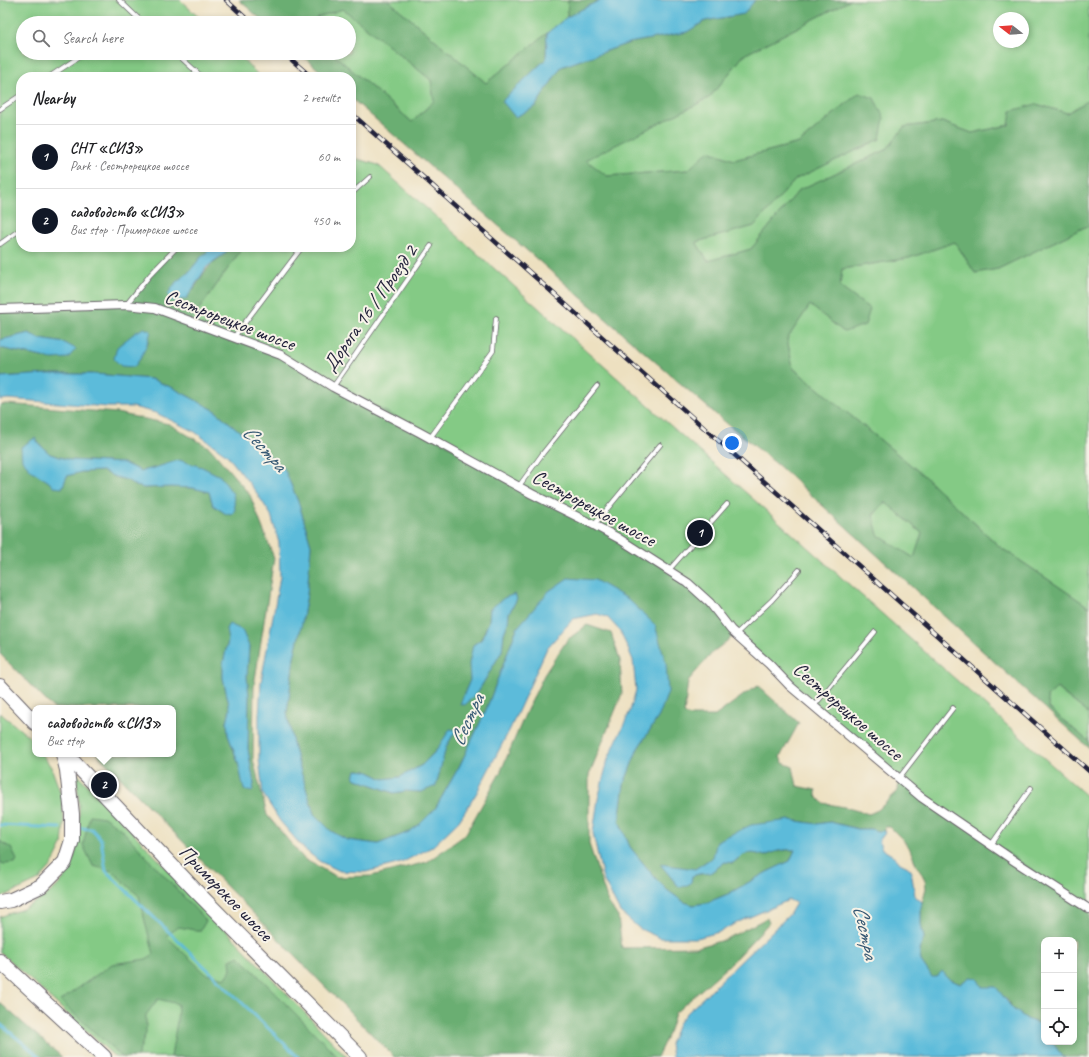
<!DOCTYPE html>
<meta charset="utf-8">
<style>
body{margin:0;font-family:Caveat,sans-serif;background:#f2f2f2;color:#202124}
.controls{position:absolute;right:12px;bottom:12px;display:grid;overflow:hidden;border-radius:8px;box-shadow:0 2px 6px #0003}
.controls button{width:36px;height:36px;display:grid;place-items:center;padding:0;border:0;border-bottom:1px solid #e0e0e0;background:#fff;color:#202124;font:20px sans-serif}
.compass{position:absolute;left:993px;top:12px;width:36px;height:36px;border-radius:50%;background:#fff;box-shadow:0 2px 6px #0003;rotate:287deg}
.you{position:absolute;left:732px;top:443px;width:14px;height:14px;margin:-10px;border:3px solid #fff;border-radius:50%;background:#1a73e8;box-shadow:0 0 0 6px #1a73e833}
.badge{display:grid;place-items:center;width:26px;height:26px;border-radius:50%;background:#111827;color:#fff;font-size:13px;font-weight:700}
.pin{position:absolute;translate:-50% -50%;border:2px solid #fff;box-shadow:0 1px 4px #0006}
.popup{position:absolute;left:32px;top:705px;width:144px;height:52px;box-sizing:border-box;display:grid;place-content:center;border-radius:8px;background:#fff;filter:drop-shadow(0 1px 3px #0005);font-size:13px;white-space:nowrap;color:#757577}
.popup b{font-size:15px;color:#202124}
.popup::after{content:'';position:absolute;left:50%;top:100%;margin-left:-8px;border:8px solid transparent;border-top-color:#fff}
.list{margin:0;padding:0;list-style:none}
h2{display:flex;justify-content:space-between;align-items:center;height:52px;margin:0;padding:0 16px;font-size:17px}
h2 small{font-size:13px;font-weight:400;color:#757577}
.list li{display:grid;grid-template-columns:26px 1fr auto;gap:12px;align-items:center;box-sizing:border-box;height:64px;padding:0 16px;border-top:1px solid #e0e0e0}
.list b{display:block;font-size:15px;white-space:nowrap}
.list p{margin:0;font-size:13px;white-space:nowrap;color:#757577}
.list em{font-size:13px;font-style:normal;color:#757577}
.icon{flex:none;width:22px;height:22px;fill:none;stroke:currentColor;stroke-width:2;stroke-linecap:round;stroke-linejoin:round}
.map{position:relative;flex:none;width:1089px;height:1057px;overflow:hidden}
.search{position:absolute;background:#fff;box-shadow:0 2px 6px #0003;left:16px;top:16px;width:340px;height:44px;display:flex;align-items:center;gap:10px;box-sizing:border-box;padding:0 14px;border-radius:22px;color:#757577;font-size:15px}
.panel{position:absolute;background:#fff;box-shadow:0 2px 6px #0003;left:16px;top:72px;width:340px;height:180px;border-radius:16px}
.map>svg:first-child{display:block}
.green{fill:#84ca85;stroke:#537660;fill-rule:evenodd}
.forest{fill:#6bae72;stroke:#466856;fill-rule:evenodd}
.water{fill:#5cbbda;stroke:#3f6e8a}
.lines{fill:none;stroke-linecap:round;stroke-linejoin:round}
.stream{stroke:#5cbbda;stroke-width:3}
.service-casing{stroke:#69646a;stroke-width:5.5}
.minor-casing{stroke:#69646a;stroke-width:10}
.trunk-casing{stroke:#69646a;stroke-width:16}
.service{stroke:#fff;stroke-width:4}
.minor{stroke:#fff;stroke-width:8}
.trunk{stroke:#fff;stroke-width:14}
.rail-casing{stroke:#22223b;stroke-width:4.5}
.rail{stroke:#f7f3e8;stroke-width:3;stroke-dasharray:9;stroke-linecap:butt}
.labels{text-anchor:middle;dominant-baseline:central;stroke-width:4;stroke-linejoin:round;paint-order:stroke}
.street-label{font-size:20px;fill:#22223b;stroke:#f7f3e8}
.water-label{font-size:21px;font-style:italic;fill:#365873;stroke:#f7f3e8}
</style>
<div class="map">
<svg width="1089" height="1057" viewBox="0 0 1089 1057">
<rect width="100%" height="100%" fill="#f7f3e8"/>
<filter id="ink" filterUnits="userSpaceOnUse"><feTurbulence type="fractalNoise" baseFrequency=".025" numOctaves="2"/><feDisplacementMap in="SourceGraphic" scale="8" xChannelSelector="R" yChannelSelector="G"/><feConvolveMatrix kernelMatrix="1 2 1 2 8 2 1 2 1" color-interpolation-filters="sRGB"/></filter>
<filter id="wash" filterUnits="userSpaceOnUse"><feTurbulence type="fractalNoise" baseFrequency=".012" numOctaves="4" result="noise"/><feDisplacementMap in="SourceGraphic" scale="16" xChannelSelector="R" yChannelSelector="G"/><feGaussianBlur stdDeviation="0.9" result="paint"/><feColorMatrix in="noise" values="0 0 0 0 0 0 0 0 0 0 0 0 0 0 0 0 0 1.4 0 .05"/><feComposite in="paint" operator="in"/></filter>
<g filter="url(#wash)">
<rect width="100%" height="100%" fill="#ede0c0"/>
<g class="green">
<path d="M0 0H180L205 23H23V53H237L260 77H21V247H177L126 305 0 309Z"/>
<path d="M388 0H553L568 1 567 17 486 83Z"/>
<path d="M851 0H1089V100L1067 113 1036 104 1009 125 972 133 942 122 904 127 886 150 799 190 751 249 708 261 696 242 754 226 796 179 880 139 859 93 799 143 734 160 709 151 688 170 607 176 585 160 709 98 744 55ZM999 18H1023V42H999Z"/>
<path d="M343 9 431 80 434 101 412 122 332 53H349V23H314L318 17Z"/>
<path d="M351 157 378 165 1089 798V909L921 797 736 634 189 321 201 307 243 247H351Z"/>
<path d="M1089 225V607L1000 547 924 476 793 368 787 339 810 305 844 332 870 309 839 287 842 269 909 258 955 242 975 273 998 269Z"/>
<path d="M885 502 923 534 914 558 878 535 873 516Z"/>
<path d="M1056 688 1089 714V740L1087 741 1049 708 1047 697Z"/>
<path d="M0 713 33 740 35 743V754H42L51 767 62 797 64 823 62 845 52 865 39 880 0 898Z"/>
<path d="M76 773 347 1057H115L0 952V917C9 913 20 911 29 906 39 900 53 892 61 882 85 852 80 810 76 773Z"/>
</g>
<g class="forest">
<path d="M239 0H388L486 83 547 33 546 59 502 101 535 107 561 67 629 43 687 32 705 21 743 14 755 0H851L744 55 709 98 586 160 607 176 688 170 708 151 734 160 799 143 859 93 874 98 884 118 880 139 796 179 754 226 696 242 708 261 751 249 799 190 886 150 904 127 942 122 972 133 1009 125 1011 111 1036 104 1067 113 1089 100V225L998 269 975 273 955 242 909 258 842 269 840 287 870 309 865 325 844 332 810 305 787 339 793 368 924 476 1000 547 1089 607V714L1057 688 1047 697 1049 708 1087 740H1089V748L779 466 719 417 351 98V77H327L299 53H332L412 122 434 101 431 80 343 9 318 17 314 23H265ZM885 502 922 533 914 558 878 535 873 515Z"/>
<path d="M568 0H601L567 17Z"/>
<path d="M177 247H213L202 256 188 273 176 282 194 289C205 271 208 265 226 253V247H243L201 307 189 321 281 355 600 528 688 583 736 634 713 652 688 681 684 714 691 716H715L745 694 758 686 799 723 780 757 783 763 793 767 797 786 816 790V796L823 803 844 807 869 814 878 810 898 791 899 779 1089 909V1057H1062L1053 1042H1074V940H1044V1026L1027 1019 1013 1009 1007 999 982 987 970 977 960 984C951 980 942 976 932 978L921 961 919 950 924 938 921 924V907L926 888 925 880 920 870 917 867 909 847 902 839 890 827H885L884 831H877L871 829H858L830 822 817 824 790 820 713 857 695 869 661 865 679 887 687 886 691 882 692 876 699 874 710 873 725 862 733 863C745 852 749 851 765 856 775 851 784 849 795 850L790 861 767 872 728 894 706 903 693 905 684 902 667 890 657 880 630 847 619 821 624 784 638 748 659 716 628 599 517 628 486 710 460 765 435 809 420 824 409 832 378 844 347 840 331 831 314 814 294 749 287 713 294 657 302 623 307 594 311 545 299 504 284 468 214 410 173 388 151 379 95 374H47L0 377V348L52 359 65 343 40 339 29 333 0 340V309L125 305ZM136 332 149 342 143 351 140 360 128 339ZM517 599 509 613 508 623 504 633 502 651 479 690 461 704 470 680 473 645 481 639 489 621 490 609ZM456 730 446 747 441 765 439 775 421 792 406 791 393 793 354 778 357 770 367 771 383 779 400 777 422 765Z"/>
<path d="M6 404 117 413 169 424 210 448 250 495 274 558 254 686 253 759 267 815 304 859 337 877 371 876 427 862 465 835 500 773 527 710 544 675 567 640 587 625 611 633 620 660 622 694 589 775V844L608 902 618 917 622 948 698 947 724 940 767 918 769 923 729 965 675 1013 670 1030 657 1057H394L97 754H173V708H53L0 654V405ZM35 439 40 445 50 454 70 460 123 463 141 471 154 468 233 494 226 514 213 505 209 492 193 488 171 487 144 488 136 486 127 480 115 477 102 471 81 472 67 476 62 488 32 471 21 447ZM228 641 249 646 247 677 249 696 248 749 254 784 238 762 228 735 227 722 230 709 223 678V664Z"/>
<path d="M90 815 104 817 121 829 206 921 200 931 179 927 166 936 206 974 226 978 231 970 230 960 239 956 338 1057H171L177 1021 178 1004 158 999 146 1015V1033L137 1057H122L60 1001 112 964 146 959 154 954 146 926 139 896 112 871 93 866 83 845Z"/>
<path d="M0 841 11 848 17 860 15 863 4 864 0 862Z"/>
<path d="M0 1003 62 1057H0Z"/>
</g>
<g class="water">
<path d="M600 0H755L744 14 705 21 687 32 629 43 561 67 535 107 515 117 502 101 546 59 547 33 567 17Z"/>
<path d="M213 247H226V253L214 261 206 268 187 298 180 300 171 301 168 294 176 282 188 273 202 256Z"/>
<path d="M144 328 151 331C148 343 142 358 134 367L121 366 114 359 117 347 136 332Z"/>
<path d="M29 333 40 339 65 343 76 349 68 358 52 359 0 348V340Z"/>
<path d="M47 374H95L151 379 173 388 214 410 284 468 299 504 311 545 307 594 302 623 294 657 287 713 294 749 314 814 331 831 347 840 378 844 409 832 420 824 435 809 460 765 486 710 517 628 549 591 568 578 595 580 628 599 655 625 666 663 668 692 659 716 638 748 624 784 619 821 630 847 657 880 667 890 684 902 693 905 706 903 728 894 767 872 790 861 795 850C783 849 775 851 765 856 749 851 745 852 733 863L725 862 710 873 699 874 692 876 691 882 687 886 679 887 660 864 695 869 713 857 717 841 751 825 790 820 817 824 830 822 858 829H871L877 831H884L885 833 879 841 882 849 895 857 900 863 908 867 911 870 915 896 922 902 921 907V924L924 938 919 950 921 961 932 977H937L942 971 949 979 960 984 970 977 977 978 982 987H996L1013 1009 1027 1019 1044 1026V1042H1053L1062 1057H1065H672L670 1044 679 1022 686 1014 789 915 796 903 789 900 743 920 719 932 697 938H660L640 929 620 912 603 879 593 833 598 799 608 759 630 711 636 690 633 660 620 631 607 617 597 614 573 619 547 648 510 729 476 794 459 821 432 847 401 863 366 872 340 871 319 861 304 849 280 821 263 794 259 759V716L261 682 280 577 279 543 271 515 256 492 227 455 195 432 156 413 133 407H108L8 399 0 400V377Z"/>
<path d="M35 438 40 445 50 454 70 460 123 463 141 471 154 468 179 460 202 467 220 476 233 494 235 509 232 515 226 514 213 505 209 492 193 488 171 487 144 488 136 486 127 480 115 477 102 471 81 472 67 476 62 488 53 487 49 482 32 471 22 460 21 447Z"/>
<path d="M515 594 517 599 509 613 508 623 504 633 502 651 479 690 465 705 460 704 470 680 469 664 473 645 482 639 489 621 490 609 504 598Z"/>
<path d="M229 624 242 630 249 646 247 677 249 696 248 749 254 784 252 792 244 790 238 762 228 735 227 722 230 709 223 678V664L228 641 226 629Z"/>
<path d="M450 729 456 730 446 747 436 786 421 792 406 791 394 793 354 778 356 770 367 771 383 779 400 777 422 765 436 751Z"/>
</g>
<g class="lines">
<g class="stream">
<path d="M0 825 60 828"/>
<path d="M80 828 92 829 101 840 106 871 298 1057"/>
<path d="M0 1024 40 1057"/>
</g>
</g>
</g>
<g filter="url(#ink)">
<g class="lines">
<g class="service-casing">
<g id="service">
<path d="M119 0 143 23"/>
<path d="M130 23 138 18"/>
<path d="M176 53 202 77"/>
<path d="M49 77 85 53"/>
<path d="M0 109 21 95"/>
<path d="M351 194 370 177"/>
<path d="M0 244 21 229"/>
<path d="M126 305 150 275 177 247"/>
<path d="M234 337 302 247"/>
<path d="M333 387 431 246"/>
<path d="M430 438 493 351 496 318"/>
<path d="M519 486 543 453 597 386"/>
<path d="M594 525 660 445"/>
<path d="M669 570 727 504"/>
<path d="M736 634 772 600 799 570"/>
<path d="M814 706 875 632"/>
<path d="M899 778 953 708"/>
<path d="M991 845 1031 788"/>
</g>
</g>
<g class="minor-casing">
<path id="minor" d="M0 309 126 305 155 308 281 355 333 387 419 432 532 494 594 525 618 538 688 583 710 603 731 630 769 664 790 686 921 797 1016 862 1089 909"/>
</g>
<g class="trunk-casing">
<g id="trunk">
<path d="M0 686 35 723"/>
<path d="M66 754 197 892 360 1057"/>
<path d="M0 902 11 900 41 886 65 862 72 840V814L67 770 63 754"/>
<path d="M0 961 104 1057"/>
</g>
</g>
<use href="#service" class="service"/>
<use href="#minor" class="minor"/>
<use href="#trunk" class="trunk"/>
<g class="rail-casing">
<g id="rail">
<path d="M226 0 251 23"/>
<path d="M284 53 311 77"/>
<path d="M351 113 1089 771"/>
</g>
</g>
<use href="#rail" class="rail"/>
</g>
</g>
<g class="labels">
<g class="street-label">
<text transform="translate(370 308) rotate(-55)">Дорога 16 / Проезд 2</text>
<text transform="translate(230 320) rotate(21)">Сестрорецкое шоссе</text>
<text transform="translate(594 508) rotate(29)">Сестрорецкое шоссе</text>
<text transform="translate(848 711) rotate(41)">Сестрорецкое шоссе</text>
<text transform="translate(226 893) rotate(46)">Приморское шоссе</text>
</g>
<g class="water-label">
<text transform="translate(265 448) rotate(48)">Сестра</text>
<text transform="translate(467 720) rotate(-65)">Сестра</text>
<text transform="translate(866 932) rotate(78)">Сестра</text>
</g>
</g>
</svg>
<div class="controls">
<button>+</button>
<button>−</button>
<button><svg class="icon" aria-label="locate" viewBox="0 0 24 24"><circle cx="12" cy="12" r="6"/><path d="M12 2v4M12 18v4M2 12h4M18 12h4"/></svg></button>
</div>
<svg class="compass" viewBox="-18 -18 36 36"><path d="M0-13l5 13h-10z" fill="#e53935"/><path d="M0 13l5-13h-10z" fill="#757577"/></svg>
<div class="you"></div>
<div class="pin badge" style="left:700px;top:533px">1</div>
<div class="pin badge" style="left:104px;top:785px">2</div>
<div class="popup"><b>садоводство «СИЗ»</b>Bus stop</div>
<div class="search"><svg class="icon" aria-label="search" viewBox="0 0 24 24"><circle cx="10" cy="10" r="6"/><path d="M15 15l6 6"/></svg>Search here</div>
<section class="panel">
<h2>Nearby<small>2 results</small></h2>
<ul class="list">
<li><span class="badge">1</span><div><b>СНТ «СИЗ»</b><p>Park · Сестрорецкое шоссе</p></div><em>60 m</em></li>
<li><span class="badge">2</span><div><b>садоводство «СИЗ»</b><p>Bus stop · Приморское шоссе</p></div><em>450 m</em></li>
</ul>
</section>
</div>
